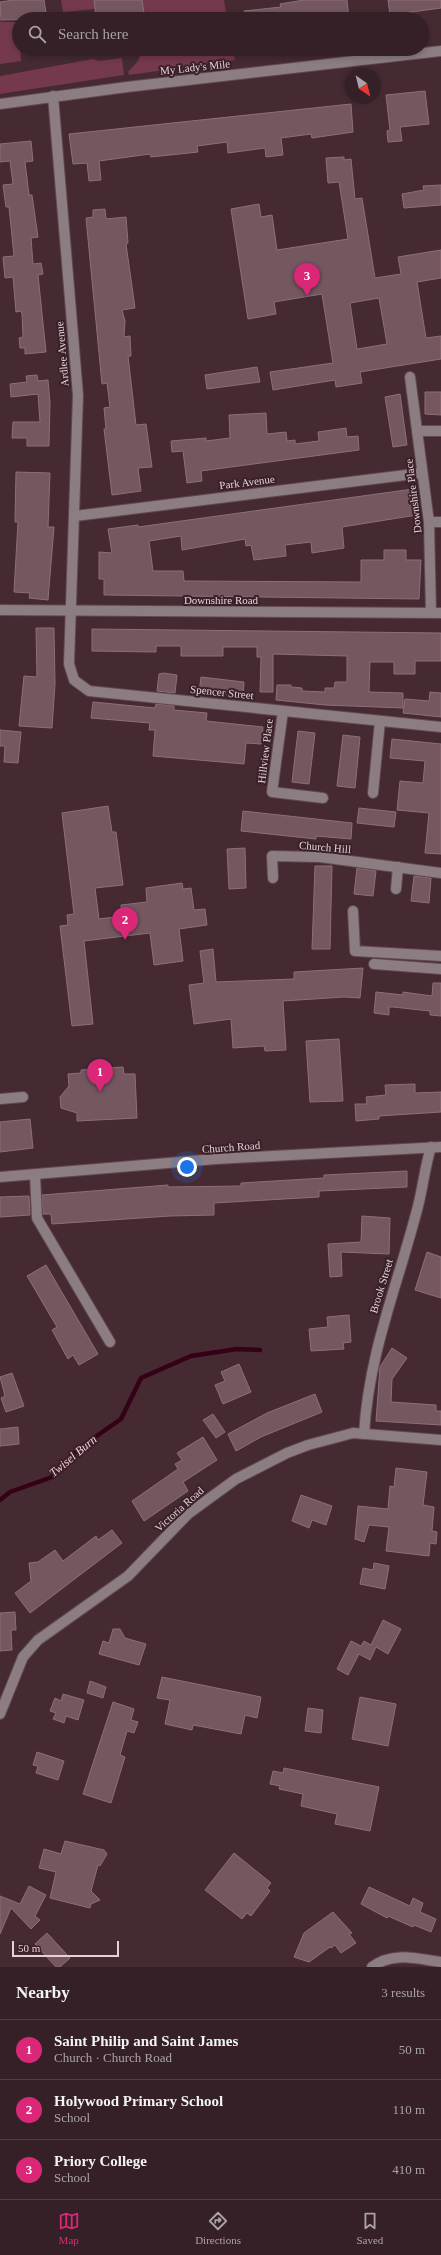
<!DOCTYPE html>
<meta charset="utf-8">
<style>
body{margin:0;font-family:Georgia,serif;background:#3f2d32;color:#f1f3f6}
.compass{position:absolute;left:345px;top:68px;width:36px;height:36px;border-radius:50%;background:#342026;box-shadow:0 2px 6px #0003;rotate:145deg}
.scale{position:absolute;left:12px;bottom:10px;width:107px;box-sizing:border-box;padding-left:4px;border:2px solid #e4d2d7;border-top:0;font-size:11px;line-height:14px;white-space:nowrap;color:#e4d2d7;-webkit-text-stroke:3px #3a2028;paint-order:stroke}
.you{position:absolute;left:187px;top:1167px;width:14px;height:14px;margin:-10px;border:3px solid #fff;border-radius:50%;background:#1a73e8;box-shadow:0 0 0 6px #1a73e833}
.badge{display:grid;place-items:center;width:26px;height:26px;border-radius:50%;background:#db2777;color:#fff;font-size:13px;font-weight:700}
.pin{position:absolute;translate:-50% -33px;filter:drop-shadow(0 1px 2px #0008)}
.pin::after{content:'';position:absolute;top:21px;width:14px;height:12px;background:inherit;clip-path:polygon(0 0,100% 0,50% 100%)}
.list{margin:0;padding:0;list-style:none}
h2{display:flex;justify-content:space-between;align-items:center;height:52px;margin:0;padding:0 16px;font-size:17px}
h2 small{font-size:13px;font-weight:400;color:#a9a3a7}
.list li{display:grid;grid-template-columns:26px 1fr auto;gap:12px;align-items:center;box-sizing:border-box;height:60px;padding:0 16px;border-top:1px solid #4e3e43}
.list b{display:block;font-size:15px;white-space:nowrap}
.list p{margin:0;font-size:13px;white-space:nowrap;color:#a9a3a7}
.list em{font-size:13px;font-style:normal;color:#a9a3a7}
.icon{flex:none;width:22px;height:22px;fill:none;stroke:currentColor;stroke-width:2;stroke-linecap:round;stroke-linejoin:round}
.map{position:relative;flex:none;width:441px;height:1967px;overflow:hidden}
.search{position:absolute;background:#342026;box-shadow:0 2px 6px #0003;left:12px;right:12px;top:12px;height:44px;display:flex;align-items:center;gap:10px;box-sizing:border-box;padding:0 14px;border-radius:22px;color:#a9a3a7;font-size:15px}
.sheet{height:232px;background:#342026}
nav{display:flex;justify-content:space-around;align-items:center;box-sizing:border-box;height:56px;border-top:1px solid #4e3e43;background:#342026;font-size:11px;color:#a9a3a7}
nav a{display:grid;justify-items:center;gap:2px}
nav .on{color:#db2777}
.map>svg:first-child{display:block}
.green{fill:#74394c}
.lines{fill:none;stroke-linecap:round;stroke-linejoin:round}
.stream{stroke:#340117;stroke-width:4.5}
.building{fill:#755760;stroke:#8e6f77;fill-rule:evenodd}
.minor-casing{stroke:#624850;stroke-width:12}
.minor{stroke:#8b7d81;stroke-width:10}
.labels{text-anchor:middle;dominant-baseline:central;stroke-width:4;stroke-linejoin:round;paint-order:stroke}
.street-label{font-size:11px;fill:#e4d2d7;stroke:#3a2028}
.water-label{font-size:12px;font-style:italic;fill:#f9ccd8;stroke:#3a2028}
</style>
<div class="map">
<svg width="441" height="1967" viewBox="0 0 441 1967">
<rect width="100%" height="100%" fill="#452a32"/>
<g class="green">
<path d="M61 0H94L95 9 63 12Z"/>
<path d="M142 0H224L227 19H145Z"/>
<path d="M0 17 1 22H19L21 61 0 64Z"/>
<path d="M143 49H233L235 60 129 75 128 72 138 61Z"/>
<path d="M122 58 124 75 0 94V76L93 59 98 61Z"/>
</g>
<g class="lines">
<path class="stream" d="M0 1500 10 1492 52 1477 78 1449 121 1419 141 1378 191 1356 237 1349 260 1350"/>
</g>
<g class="building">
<path d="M14 0H44L47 19 1 20 0 2Z"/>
<path d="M94 0H142L145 19H96Z"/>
<path d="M304 0H347L349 19H245L244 11 281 7 280 4Z"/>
<path d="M388 0H441V8L390 15Z"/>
<path d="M425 91 429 124 400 127 402 141 388 142 387 131 390 130 386 95Z"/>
<path d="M351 104 353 132 312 138 311 134 281 138 283 155 266 157 265 148 228 153 227 142 197 146 198 152 151 157 150 154 99 161 101 180 89 181 87 163 73 164 69 134Z"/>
<path d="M31 141 33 161 25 162 29 195H32L38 237 31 238 33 264 41 263 43 274 38 275 46 352 25 354V348H20L19 338 23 337 22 314 21 311 16 312 13 277 5 278 3 257 14 256 9 207H6L3 185 13 184 10 161 0 162V144Z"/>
<path d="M344 157V160L351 159 355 199 362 198 375 278 401 274 398 257 441 250V278L417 282 426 338 441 336V359L360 372 362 383 336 387 335 380 273 390 270 372 333 363 322 294 274 302 276 314 248 319 231 209 259 204 261 217 272 215 277 250 348 239 339 182 328 183 326 158ZM379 298 387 344 357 349 350 303Z"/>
<path d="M441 185V205L404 208 402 194 424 190 423 186Z"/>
<path d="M105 209 106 219 126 217 128 243 126 244 135 308 122 310 125 321 124 337 130 336 131 356H128L136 425 146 424 152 467 138 468 141 491 112 495 104 429H106L104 408 110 407 107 383 102 384 86 218 93 217V210Z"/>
<path d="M257 367 260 382 207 389 205 375Z"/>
<path d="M37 375 38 381 48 380 50 403 49 446H27V438H12L13 422H40L38 394 11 397 10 384 27 382 26 376Z"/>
<path d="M425 392H441V415L425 414Z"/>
<path d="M400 394 407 445 393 447 385 397Z"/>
<path d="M266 413 267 434 286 432 287 441 295 440V444L319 441 318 432 346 428 347 437 358 436 359 450 201 471 202 481 187 483 183 451 172 452 171 441 206 438V441L230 438 229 415Z"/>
<path d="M16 472 50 473 48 527H54L48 600 29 598 30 593 14 592 18 522H15Z"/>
<path d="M413 489 417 515 342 527 344 548 312 553 311 542 285 545 286 556 254 560 251 545 246 546 245 539 182 550 181 536 149 541 153 571H183L184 581 361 582V560H384V550H406V560H421L419 599 104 595V579H99V552L112 553 108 529 138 525V527Z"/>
<path d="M36 628H54L55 684 52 728 19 726 24 676 37 677Z"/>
<path d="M92 629 441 633V661H415V674H394V662H370L369 692 403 693V708L325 705 276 700 277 685H291V687L302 688V691L325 692V688H334L335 682H347V656L273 654V692H260L261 657H257V647H223V656H181V646H156V652L92 651Z"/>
<path d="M163 673 177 675 175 693 157 691 159 674Z"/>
<path d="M201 677 244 682 243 696 199 693Z"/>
<path d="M430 692 441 693V717L403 713 405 699 429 701Z"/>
<path d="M93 702 155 708 156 704 174 706V710L207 713 206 721 263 727 261 744 246 743 244 764 153 756 155 730H149L150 723 91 718Z"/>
<path d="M0 730 21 732 18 763 4 762 5 746H0Z"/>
<path d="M298 731 315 733 309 784 292 782Z"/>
<path d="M343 735 360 737 355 788 337 786Z"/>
<path d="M392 739 441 744V854L425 853 429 813 397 810 400 781 423 783 425 761 390 758Z"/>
<path d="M108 806 112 832H116L123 885 95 888 99 919 122 916 121 905 147 902 146 888 182 883 183 889 191 888 194 910 205 909 207 925 179 929 183 961 154 965 150 933 84 941 93 1024 72 1026 60 926 68 925 67 915 74 914 62 813Z"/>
<path d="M359 808 396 812 394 827 357 823Z"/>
<path d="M243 811 352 823 351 839 316 836V839L241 831Z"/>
<path d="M245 848 246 888 229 889 227 849Z"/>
<path d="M315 866H332L330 949H312Z"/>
<path d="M357 868 376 871 373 896 354 894Z"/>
<path d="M414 876 431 878 429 903 411 901Z"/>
<path d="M213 949 216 982 294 979V972L363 968 360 998 344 997 283 1001 286 1050 265 1051 264 1046 233 1048 231 1019 194 1024 189 985 204 983 200 951Z"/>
<path d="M433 983H441V1016L430 1015V1011L393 1007H389V1015L374 1013 376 992 403 995V992L432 996Z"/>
<path d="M339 1039 343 1101 310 1102 306 1041Z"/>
<path d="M123 1067 124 1074H135L137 1118 77 1121V1113L61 1108 60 1097 69 1086 68 1074 81 1073V1070Z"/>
<path d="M415 1084V1093L441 1092V1112L379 1116V1119L356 1121 355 1104H367L366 1097 386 1095 385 1085Z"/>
<path d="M30 1119 33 1148 0 1152V1122Z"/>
<path d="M407 1171V1187L319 1191V1197L214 1203V1215L170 1216 52 1224 51 1214H43L42 1195 168 1185V1187L241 1186V1183L324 1178V1175Z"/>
<path d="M29 1196 30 1215 0 1217V1197Z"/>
<path d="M362 1216 390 1218 389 1254 341 1252 342 1276 330 1277 328 1244 361 1242Z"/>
<path d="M427 1252 441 1257V1298L415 1290Z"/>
<path d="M46 1265 98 1354 79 1365 73 1355 68 1359 52 1330 57 1327 27 1276Z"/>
<path d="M349 1315 351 1342 343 1343 344 1349 311 1351 309 1329 328 1327 327 1317Z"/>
<path d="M392 1348 407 1358 392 1379 391 1402 436 1405V1411H441V1425L376 1421 380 1367Z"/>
<path d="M239 1364 251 1392 223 1404 215 1385 225 1381 221 1372Z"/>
<path d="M12 1373 24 1406 6 1412 1 1398 5 1396 0 1377Z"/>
<path d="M315 1394 322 1412 261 1437 236 1451 228 1434 267 1413Z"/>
<path d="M213 1414 225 1432 216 1438 203 1420Z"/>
<path d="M18 1427 19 1444 0 1446V1429Z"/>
<path d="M203 1437 217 1460 183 1482 188 1491 144 1521 132 1501 178 1469 175 1464 182 1460 177 1453Z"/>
<path d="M396 1468 427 1472 423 1505 434 1507 432 1531 437 1532 436 1544 430 1543 429 1556 386 1551 389 1527 369 1525 364 1542 355 1539 358 1506 388 1509 390 1486 394 1487Z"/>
<path d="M301 1495 332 1506 326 1525 312 1520 309 1528 292 1521Z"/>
<path d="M112 1530 122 1543 30 1613 15 1593 31 1581 29 1563 38 1562 55 1550 63 1561 96 1536 98 1540Z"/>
<path d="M374 1563 389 1566 385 1589 360 1584 363 1568 373 1570Z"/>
<path d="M15 1612 16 1630H11L12 1650 0 1651V1613Z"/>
<path d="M383 1620 401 1629 388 1654 376 1647 370 1660 359 1654 348 1675 337 1669 351 1641 361 1646 364 1641 371 1645Z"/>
<path d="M113 1629H120L125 1638 146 1644 139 1665 99 1654 103 1641 109 1643Z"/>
<path d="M162 1677 261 1697 257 1718 245 1715 241 1734 193 1725 192 1730 165 1724 170 1700 157 1698Z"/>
<path d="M90 1681 106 1687 103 1698 87 1693Z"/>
<path d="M63 1694 84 1700 78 1720 66 1716 64 1723 53 1719 56 1713 50 1711 55 1698 61 1701Z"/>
<path d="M360 1697 396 1704 388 1746 352 1739Z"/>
<path d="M113 1702 134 1709 131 1720 138 1722 134 1733 127 1731 120 1755 125 1757 111 1803 83 1794Z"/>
<path d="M308 1708 323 1710 321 1733 305 1731Z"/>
<path d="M37 1752 64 1761 58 1780 36 1773 38 1766 33 1765Z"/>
<path d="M284 1768 379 1787 370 1831 335 1824 337 1814 301 1806 303 1794 279 1789 280 1786 270 1784 273 1771 283 1773Z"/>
<path d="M65 1841 104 1850 107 1854 100 1866 98 1865 91 1891 100 1900 91 1904 90 1908 50 1898 56 1872 39 1868 44 1849 61 1854Z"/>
<path d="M234 1853 271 1883 267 1888 270 1891 251 1916 247 1913 242 1919 205 1890Z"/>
<path d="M29 1886 46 1895 35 1916 40 1920 31 1929 11 1908 0 1934V1896L20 1904Z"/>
<path d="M369 1887 410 1906 413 1898 423 1903 420 1912 436 1919 431 1932 414 1925 413 1927 388 1916 387 1918 361 1904Z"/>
<path d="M333 1912 352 1933 349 1934 356 1943 341 1953 335 1945 331 1948 330 1947 309 1962 294 1957 304 1933Z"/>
<path d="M47 1933 70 1958 60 1967H56L35 1944Z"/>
</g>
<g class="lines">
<g class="minor-casing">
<g id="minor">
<path d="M53 96 78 395 69 664 74 680 89 691 441 727"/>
<path d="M0 104 127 87 441 51"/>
<path d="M410 377 429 522 431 613"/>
<path d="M417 431H441"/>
<path d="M75 516 422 473"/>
<path d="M429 522H441"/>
<path d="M0 610 441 613"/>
<path d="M283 711 272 792 323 798"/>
<path d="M373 793 380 721"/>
<path d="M273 878 272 856 320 857 441 873"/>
<path d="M396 889 398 867"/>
<path d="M353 911 355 951 441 956"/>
<path d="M374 964 441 969"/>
<path d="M0 1099 23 1097"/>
<path d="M35 1175 37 1218 110 1342"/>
<path d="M0 1177 216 1159 441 1147"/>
<path d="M364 1434C369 1351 398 1285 418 1206 423 1187 425 1166 431 1147"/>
<path d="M0 1714 23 1657 38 1640 128 1576 188 1514 236 1479 287 1453 308 1445 353 1433 441 1440"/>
<path d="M372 1967C393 1951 418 1959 441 1962"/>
</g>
</g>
<use href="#minor" class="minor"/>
</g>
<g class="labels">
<g class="street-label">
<text transform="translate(195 67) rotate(-6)">My Lady's Mile</text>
<text transform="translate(62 354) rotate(-95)">Ardlee Avenue</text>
<text transform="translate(247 482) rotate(-7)">Park Avenue</text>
<text transform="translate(413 496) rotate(-97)">Downshire Place</text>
<text x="221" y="600">Downshire Road</text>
<text transform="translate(222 692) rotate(6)">Spencer Street</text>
<text transform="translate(265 751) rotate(-83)">Hillview Place</text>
<text transform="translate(325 847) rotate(5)">Church Hill</text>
<text transform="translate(231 1147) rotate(-4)">Church Road</text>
<text transform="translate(381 1286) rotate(-73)">Brook Street</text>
<text transform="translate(179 1509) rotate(-42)">Victoria Road</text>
</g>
<g class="water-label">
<text transform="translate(73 1456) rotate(-40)">Twisel Burn</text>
</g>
</g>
</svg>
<svg class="compass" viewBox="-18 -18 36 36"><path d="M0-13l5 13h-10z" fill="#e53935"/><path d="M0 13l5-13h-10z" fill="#a9a3a7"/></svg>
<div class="scale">50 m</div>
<div class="you"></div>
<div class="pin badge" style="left:100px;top:1092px">1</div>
<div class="pin badge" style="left:125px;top:940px">2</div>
<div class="pin badge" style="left:307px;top:296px">3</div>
<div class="search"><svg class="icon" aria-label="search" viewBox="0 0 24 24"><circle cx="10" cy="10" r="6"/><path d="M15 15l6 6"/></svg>Search here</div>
</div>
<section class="sheet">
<h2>Nearby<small>3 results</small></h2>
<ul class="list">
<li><span class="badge">1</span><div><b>Saint Philip and Saint James</b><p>Church · Church Road</p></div><em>50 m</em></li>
<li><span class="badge">2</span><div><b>Holywood Primary School</b><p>School</p></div><em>110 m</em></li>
<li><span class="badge">3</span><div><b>Priory College</b><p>School</p></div><em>410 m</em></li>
</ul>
</section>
<nav>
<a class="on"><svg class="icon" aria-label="map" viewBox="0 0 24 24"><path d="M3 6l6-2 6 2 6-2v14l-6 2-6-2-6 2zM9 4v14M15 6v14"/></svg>Map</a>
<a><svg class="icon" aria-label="directions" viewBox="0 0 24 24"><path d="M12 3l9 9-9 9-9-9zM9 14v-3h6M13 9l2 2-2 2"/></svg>Directions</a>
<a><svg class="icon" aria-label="saved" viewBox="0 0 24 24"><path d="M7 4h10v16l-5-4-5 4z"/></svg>Saved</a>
</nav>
